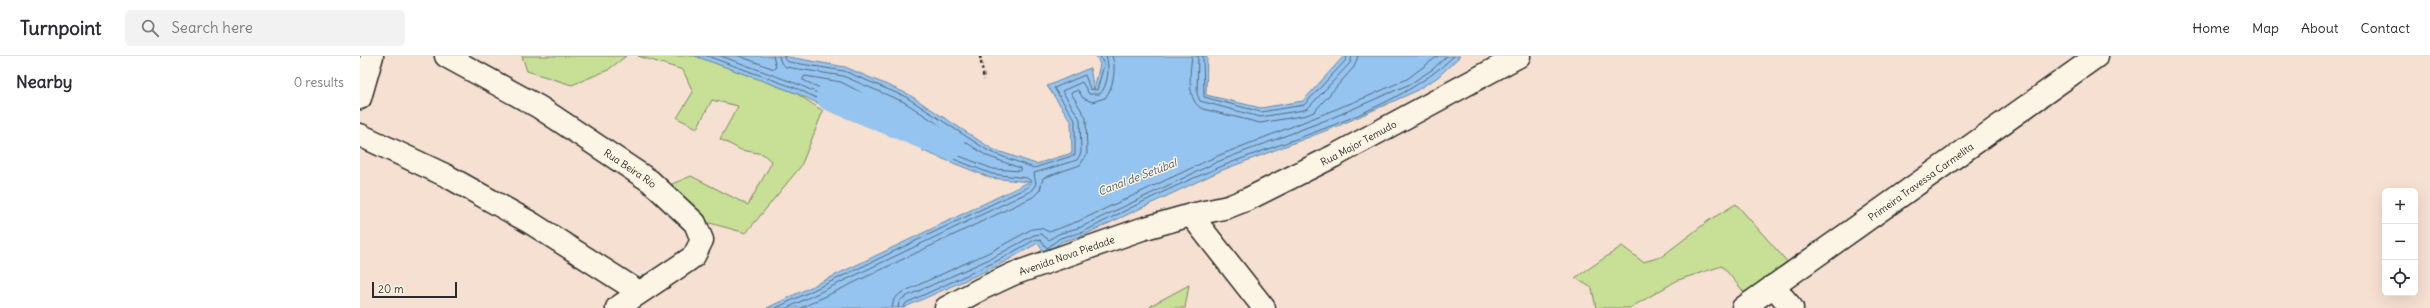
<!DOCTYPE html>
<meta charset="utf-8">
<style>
body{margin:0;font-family:Delius,sans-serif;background:#f2f2f3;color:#2b2b33}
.controls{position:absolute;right:12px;bottom:12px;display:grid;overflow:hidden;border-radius:6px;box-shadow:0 4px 16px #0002}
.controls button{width:36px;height:36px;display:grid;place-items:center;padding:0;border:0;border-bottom:1px solid #e1e1e2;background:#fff;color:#2b2b33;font:20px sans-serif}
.scale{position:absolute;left:12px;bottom:10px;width:85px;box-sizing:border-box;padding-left:4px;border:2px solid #2b2b2b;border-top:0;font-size:11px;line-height:14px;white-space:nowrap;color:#2b2b2b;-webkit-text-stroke:3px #fcf5e5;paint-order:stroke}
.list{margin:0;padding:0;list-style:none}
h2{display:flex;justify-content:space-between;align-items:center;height:52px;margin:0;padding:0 16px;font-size:17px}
h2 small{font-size:13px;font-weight:400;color:#7c7c81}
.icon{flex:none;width:22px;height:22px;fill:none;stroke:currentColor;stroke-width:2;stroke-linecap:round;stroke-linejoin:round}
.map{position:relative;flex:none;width:2070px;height:252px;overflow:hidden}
header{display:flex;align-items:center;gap:24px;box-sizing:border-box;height:56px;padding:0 20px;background:#fff;border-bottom:1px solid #e1e1e2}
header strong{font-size:19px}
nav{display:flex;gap:22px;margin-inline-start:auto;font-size:14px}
.search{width:280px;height:36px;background:#f2f2f3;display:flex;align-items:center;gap:10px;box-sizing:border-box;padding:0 14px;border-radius:6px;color:#7c7c81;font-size:15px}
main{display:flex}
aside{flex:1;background:#fff}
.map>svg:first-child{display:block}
.green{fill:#c7e096;stroke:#798660}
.water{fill:#95c4f0;stroke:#6b87a1}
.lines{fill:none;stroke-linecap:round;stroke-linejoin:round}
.shore{stroke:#55687a;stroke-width:1}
.canal{stroke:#95c4f0;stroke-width:30}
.minor-casing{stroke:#2b2b2b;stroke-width:25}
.path{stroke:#2b2b2b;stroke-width:2.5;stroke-dasharray:3 3;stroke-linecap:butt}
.minor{stroke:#fcf5e5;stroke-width:22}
.labels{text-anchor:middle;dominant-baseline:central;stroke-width:3;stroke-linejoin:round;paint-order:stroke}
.street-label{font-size:10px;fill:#2b2b2b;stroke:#fcf5e5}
.water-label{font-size:11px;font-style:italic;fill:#4b5966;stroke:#fcf5e5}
</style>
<header>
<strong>Turnpoint</strong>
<div class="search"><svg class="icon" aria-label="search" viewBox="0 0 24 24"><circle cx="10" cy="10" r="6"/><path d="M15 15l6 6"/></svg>Search here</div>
<nav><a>Home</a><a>Map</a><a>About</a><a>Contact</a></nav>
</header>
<main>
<aside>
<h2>Nearby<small>0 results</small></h2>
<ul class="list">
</ul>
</aside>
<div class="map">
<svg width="2070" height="252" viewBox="0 0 2070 252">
<rect width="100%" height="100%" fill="#f6e0d1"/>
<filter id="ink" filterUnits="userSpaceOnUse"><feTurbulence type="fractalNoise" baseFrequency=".025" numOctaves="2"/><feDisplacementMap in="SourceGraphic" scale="8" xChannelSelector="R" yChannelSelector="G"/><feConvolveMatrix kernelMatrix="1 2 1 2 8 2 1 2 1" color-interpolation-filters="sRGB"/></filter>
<g filter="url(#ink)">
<g class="green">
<path d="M162 0H266L248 14 212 29 167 15Z"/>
<path d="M278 0H336L436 37 463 55 441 110 386 177 346 166 305 131 331 120 388 149 412 106 403 98 381 94 360 83 378 50 352 44 337 72 317 62 333 36 323 14Z"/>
<path d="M1376 148 1431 210 1389 242 1362 210 1318 224 1270 252H1236L1232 232 1215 222 1262 190 1283 206 1301 201 1348 165Z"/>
<path d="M829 229 825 252H789L792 249Z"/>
</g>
<path class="water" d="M335 0H423L485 11 548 38 632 93 676 108 712 97 711 65 687 30 730 12 734 34 740 8 736 0H847L846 39 901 52 943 45 984 0H1100L1078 21 1054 36 978 70 860 115 724 179 701 186 685 199 678 187 639 209 543 252H407L669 126 631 122 563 95V80L538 65 500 53 489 62 436 37Z"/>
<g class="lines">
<g class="shore">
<path d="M347 0 438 33 487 57 501 49 540 61 566 77 568 93 632 118 667 122 671 125 668 131 416 252"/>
<path d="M361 0 440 29 487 51 501 44 542 57 569 74 573 90 633 113 661 115 660 112 627 100 544 46 483 20 426 11 421 7 419 0"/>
<path d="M379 0 414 13 416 11 413 0"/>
<path d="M424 0 425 4 429 6 484 15 546 41 630 96 674 112 715 99V64L694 32 725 19 730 33 737 34 744 9 740 0"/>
<path d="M832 0C830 15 826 46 843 53L900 67 947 59 954 56 994 11 998 0"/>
<path d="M838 0 837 38 840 45 900 61 944 54 949 51 990 7 992 0"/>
<path d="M843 0 844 41 901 56 944 49 986 4 987 0"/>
<path d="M445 20 481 26 502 37 486 44 443 24Z"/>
<path d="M581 77 599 89V92L579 85 578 79Z"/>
<path d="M427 252 671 135 676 128 674 117 717 104 721 97 720 63 702 35 722 26 729 38H740C748 30 750 10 746 0"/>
<path d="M441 252 673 141 680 134 683 122 720 109 727 98 726 62 711 37 718 34 723 42 732 46 745 42C753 33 757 11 752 0"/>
<path d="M532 252 534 243 541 237 632 195 672 173 681 172 689 176 719 165 855 101 1009 40 1047 23 1078 0"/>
<path d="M538 252 539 246 543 242 634 201 674 179 681 178 689 184 698 178 721 171 857 106 974 61 1050 28 1073 13 1087 0"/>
<path d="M543 252 546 247 637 205 676 183 680 184 687 192 700 182 723 176C768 153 813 130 860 111 934 81 1036 56 1094 0"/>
</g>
<path class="canal" d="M471 40 590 89"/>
<g class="minor-casing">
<g id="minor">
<path id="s1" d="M86 0 179 51 290 125 335 167 342 184 334 200 327 205 257 252"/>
<path d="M0 42 12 0"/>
<path d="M0 79 87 120 171 167 279 236"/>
<path d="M831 159 904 252"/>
<path d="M1413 230 1432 252"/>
<path id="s2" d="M586 252 621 233 653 218 782 173 831 159 868 151 888 143 974 100 1159 0"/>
<path id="s3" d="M1383 252 1737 0"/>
</g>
</g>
<path class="path" d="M620 0 624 24"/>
<use href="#minor" class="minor"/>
</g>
</g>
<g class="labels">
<g class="street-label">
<text stroke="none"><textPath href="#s2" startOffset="446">Rua Major Temudo</textPath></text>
<text stroke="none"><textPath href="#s1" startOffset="216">Rua Beira Rio</textPath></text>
<text stroke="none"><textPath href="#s3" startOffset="218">Primeira Travessa Carmelita</textPath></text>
<text stroke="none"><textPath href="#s2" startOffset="132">Avenida Nova Piedade</textPath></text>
</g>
<g class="water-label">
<text transform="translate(777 121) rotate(-21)">Canal de Setúbal</text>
</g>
</g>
</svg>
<div class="controls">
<button>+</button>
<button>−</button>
<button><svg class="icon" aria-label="locate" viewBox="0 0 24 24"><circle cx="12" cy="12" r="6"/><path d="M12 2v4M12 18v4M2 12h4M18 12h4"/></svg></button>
</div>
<div class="scale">20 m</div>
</div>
</main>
